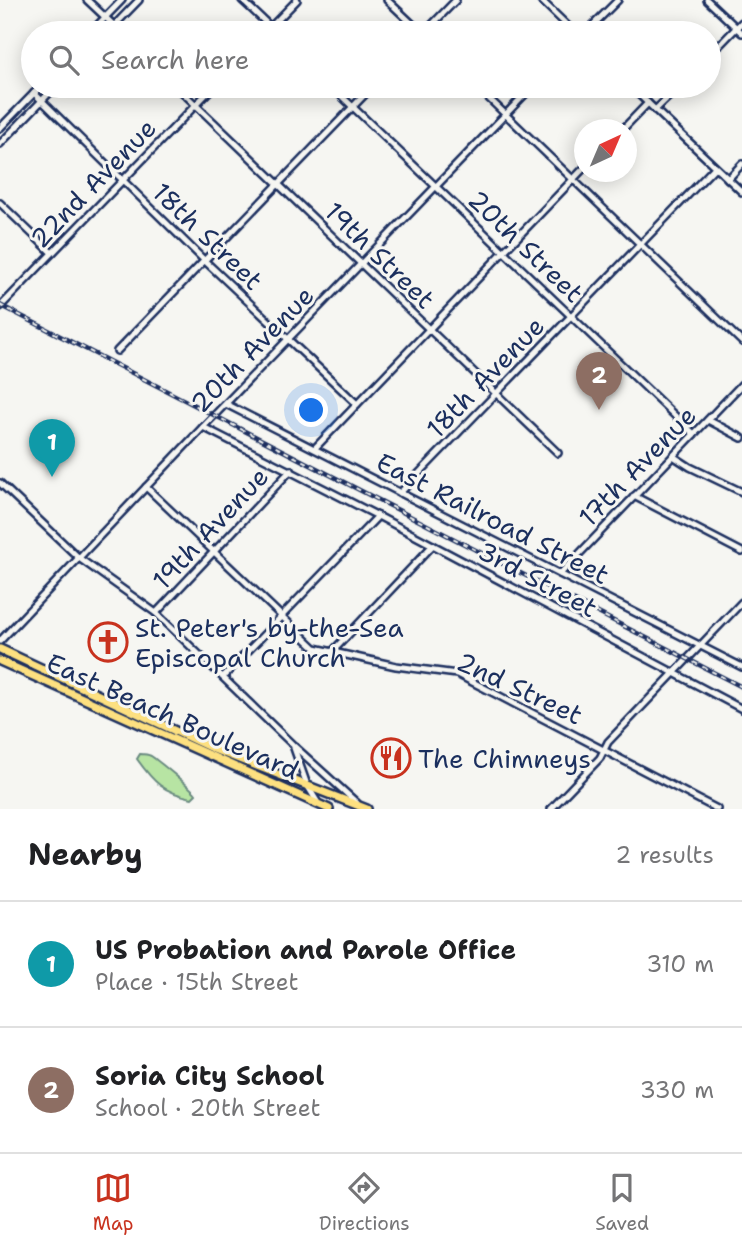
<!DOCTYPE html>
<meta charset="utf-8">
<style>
body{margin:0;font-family:"Shantell Sans",sans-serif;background:#f2f2f2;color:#202124}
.compass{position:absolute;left:574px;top:119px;width:63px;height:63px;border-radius:50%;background:#fff;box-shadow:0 4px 18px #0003;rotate:44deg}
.you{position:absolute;left:312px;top:411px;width:24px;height:24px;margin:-18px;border:5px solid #fff;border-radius:50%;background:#1a73e8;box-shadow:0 0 0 10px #1a73e833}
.badge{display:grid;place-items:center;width:46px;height:46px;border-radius:50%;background:#c8321e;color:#fff;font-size:23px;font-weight:700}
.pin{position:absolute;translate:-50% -58px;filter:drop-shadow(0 2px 4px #0008)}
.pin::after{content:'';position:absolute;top:37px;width:24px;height:21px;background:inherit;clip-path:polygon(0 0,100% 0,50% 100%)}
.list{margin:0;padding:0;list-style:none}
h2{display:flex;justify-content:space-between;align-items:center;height:91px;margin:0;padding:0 28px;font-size:30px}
h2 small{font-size:23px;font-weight:400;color:#757577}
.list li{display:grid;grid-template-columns:46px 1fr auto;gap:21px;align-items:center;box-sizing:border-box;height:126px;padding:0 28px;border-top:2px solid #e0e0e0}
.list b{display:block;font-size:26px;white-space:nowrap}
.list p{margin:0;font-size:23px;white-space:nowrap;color:#757577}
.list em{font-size:23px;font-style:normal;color:#757577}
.icon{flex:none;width:38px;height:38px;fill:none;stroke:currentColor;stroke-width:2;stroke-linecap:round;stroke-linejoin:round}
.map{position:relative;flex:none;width:742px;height:809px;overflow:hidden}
.search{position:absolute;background:#fff;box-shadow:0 4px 18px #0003;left:21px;right:21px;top:21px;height:77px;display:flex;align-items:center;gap:18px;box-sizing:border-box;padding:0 24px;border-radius:38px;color:#757577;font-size:26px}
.sheet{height:343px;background:#fff}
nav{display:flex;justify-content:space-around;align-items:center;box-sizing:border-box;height:98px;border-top:2px solid #e0e0e0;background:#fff;font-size:19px;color:#757577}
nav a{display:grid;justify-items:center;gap:4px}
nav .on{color:#c8321e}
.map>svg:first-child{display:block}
.green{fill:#b7e4a3;stroke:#698a80;stroke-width:2}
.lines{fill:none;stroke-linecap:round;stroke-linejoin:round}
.minor-casing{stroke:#1b2f5e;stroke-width:10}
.major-casing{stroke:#1b2f5e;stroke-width:12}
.minor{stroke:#f6f6f2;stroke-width:5}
.major{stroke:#fde080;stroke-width:7}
.rail-casing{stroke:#1b2f5e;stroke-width:4.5}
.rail{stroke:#f6f6f2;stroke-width:2;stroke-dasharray:5;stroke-linecap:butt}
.labels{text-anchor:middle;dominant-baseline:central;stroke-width:6;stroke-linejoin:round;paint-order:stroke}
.street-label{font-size:26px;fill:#1b2f5e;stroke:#f6f6f2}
.poi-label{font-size:26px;fill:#1b2f5e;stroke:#f6f6f2;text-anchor:start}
</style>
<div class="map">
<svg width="742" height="809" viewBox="0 0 742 809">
<rect width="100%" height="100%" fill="#f6f6f2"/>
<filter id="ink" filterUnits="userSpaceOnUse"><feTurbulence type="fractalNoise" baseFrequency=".0143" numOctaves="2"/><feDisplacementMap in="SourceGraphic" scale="14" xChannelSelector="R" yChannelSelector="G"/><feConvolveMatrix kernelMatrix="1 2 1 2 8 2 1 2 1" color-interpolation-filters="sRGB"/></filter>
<g filter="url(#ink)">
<path class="green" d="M140 754C143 754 147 754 151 756 157 760 194 790 196 794L192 798C163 792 154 783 137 759Z"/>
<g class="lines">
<g class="minor-casing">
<g id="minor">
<path d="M87 0 122 33"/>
<path d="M242 0 277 33"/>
<path d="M387 0 422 33"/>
<path d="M541 0 575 33"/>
<path d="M707 0 742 33"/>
<path d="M90 33 122 0"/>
<path d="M107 33 139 0"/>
<path d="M265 33 297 0"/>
<path d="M424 33 456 0"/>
<path d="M585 33 618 0"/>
<path d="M709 56 742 22"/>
<path d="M176 86 558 453"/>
<path d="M331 86 694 434"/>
<path d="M476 86 742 342"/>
<path d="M630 86 742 192"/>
<path d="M34 93 205 261 357 404"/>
<path d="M655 110 680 86"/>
<path d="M0 128 41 86"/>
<path d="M622 130 648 103"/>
<path d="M0 144 56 86"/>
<path d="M728 179 742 164"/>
<path d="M0 203 52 253"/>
<path d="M0 307 214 86"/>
<path d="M117 351 373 86"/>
<path d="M226 404 742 667"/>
<path d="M708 420 742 438"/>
<path d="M203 427 378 516 742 709"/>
<path d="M315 448 584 168"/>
<path d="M673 456 690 467 742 492"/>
<path d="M0 483 79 558 156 613 293 745 357 803"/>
<path d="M146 487 315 648 396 666 457 674 717 809"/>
<path d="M400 493 715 167"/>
<path d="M634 496 742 552"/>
<path d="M560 574 742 384"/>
<path d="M156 613 291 470"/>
<path d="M0 641 203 427 533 86"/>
<path d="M331 653 433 545"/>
<path d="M223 677 378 516"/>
<path d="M294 748 307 785 318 803"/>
<path d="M551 809 600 758 608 742 742 602"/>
</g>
</g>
<g class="major-casing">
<g id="major">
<path d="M0 649 216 750 367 809"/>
<path d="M0 661 329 809"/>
</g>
</g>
<use href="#minor" class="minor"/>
<use href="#major" class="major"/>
<g class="rail-casing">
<path id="rail" d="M0 305 742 687"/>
</g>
<use href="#rail" class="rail"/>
</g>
</g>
<defs>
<g id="church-ring" transform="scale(2.0125)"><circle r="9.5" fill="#f6f6f2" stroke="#c8321e" stroke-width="1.5"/><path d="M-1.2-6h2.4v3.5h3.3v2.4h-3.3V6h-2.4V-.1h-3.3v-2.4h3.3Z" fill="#c8321e"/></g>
<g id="restaurant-ring" transform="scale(2.0125)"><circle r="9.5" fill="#f6f6f2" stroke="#c8321e" stroke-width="1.5"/><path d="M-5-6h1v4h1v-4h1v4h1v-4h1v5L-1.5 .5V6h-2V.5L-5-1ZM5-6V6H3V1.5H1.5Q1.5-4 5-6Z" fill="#c8321e"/></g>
</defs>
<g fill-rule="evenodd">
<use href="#church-ring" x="108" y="642"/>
<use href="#restaurant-ring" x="391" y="758"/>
</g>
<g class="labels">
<g class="street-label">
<text transform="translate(93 183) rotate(-46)">22nd Avenue</text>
<text transform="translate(208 236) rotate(44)">18th Street</text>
<text transform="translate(526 246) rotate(44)">20th Street</text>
<text transform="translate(380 255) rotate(44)">19th Street</text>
<text transform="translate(252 349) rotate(-46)">20th Avenue</text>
<text transform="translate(485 377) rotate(-46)">18th Avenue</text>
<text transform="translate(637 466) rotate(-46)">17th Avenue</text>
<text transform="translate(493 518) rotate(27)">East Railroad Street</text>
<text transform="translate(210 528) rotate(-47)">19th Avenue</text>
<text transform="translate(538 579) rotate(28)">3rd Street</text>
<text transform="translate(520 688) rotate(25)">2nd Street</text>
<text transform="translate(173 716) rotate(24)">East Beach Boulevard</text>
</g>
<g class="poi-label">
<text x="135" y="627">St. Peter's by-the-Sea<tspan x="135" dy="30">Episcopal Church</tspan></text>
<text x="418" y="758">The Chimneys</text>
</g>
</g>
</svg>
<svg class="compass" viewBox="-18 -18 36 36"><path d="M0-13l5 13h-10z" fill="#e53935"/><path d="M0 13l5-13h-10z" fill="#757577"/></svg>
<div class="you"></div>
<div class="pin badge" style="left:52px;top:477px;background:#0f9aa8">1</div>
<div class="pin badge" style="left:599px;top:410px;background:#8d6e63">2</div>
<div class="search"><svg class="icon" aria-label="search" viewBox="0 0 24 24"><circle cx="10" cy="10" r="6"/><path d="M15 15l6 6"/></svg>Search here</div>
</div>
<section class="sheet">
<h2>Nearby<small>2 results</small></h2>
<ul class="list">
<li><span class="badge" style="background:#0f9aa8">1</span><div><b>US Probation and Parole Office</b><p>Place · 15th Street</p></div><em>310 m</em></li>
<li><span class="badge" style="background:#8d6e63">2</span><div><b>Soria City School</b><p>School · 20th Street</p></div><em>330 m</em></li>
</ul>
</section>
<nav>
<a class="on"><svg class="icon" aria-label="map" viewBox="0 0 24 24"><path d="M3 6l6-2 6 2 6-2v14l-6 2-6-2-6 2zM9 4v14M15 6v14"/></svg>Map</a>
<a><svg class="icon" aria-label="directions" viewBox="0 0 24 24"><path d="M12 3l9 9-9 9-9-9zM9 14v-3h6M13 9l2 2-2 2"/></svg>Directions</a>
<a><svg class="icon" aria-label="saved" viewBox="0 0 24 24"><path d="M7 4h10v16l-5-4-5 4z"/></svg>Saved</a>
</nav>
